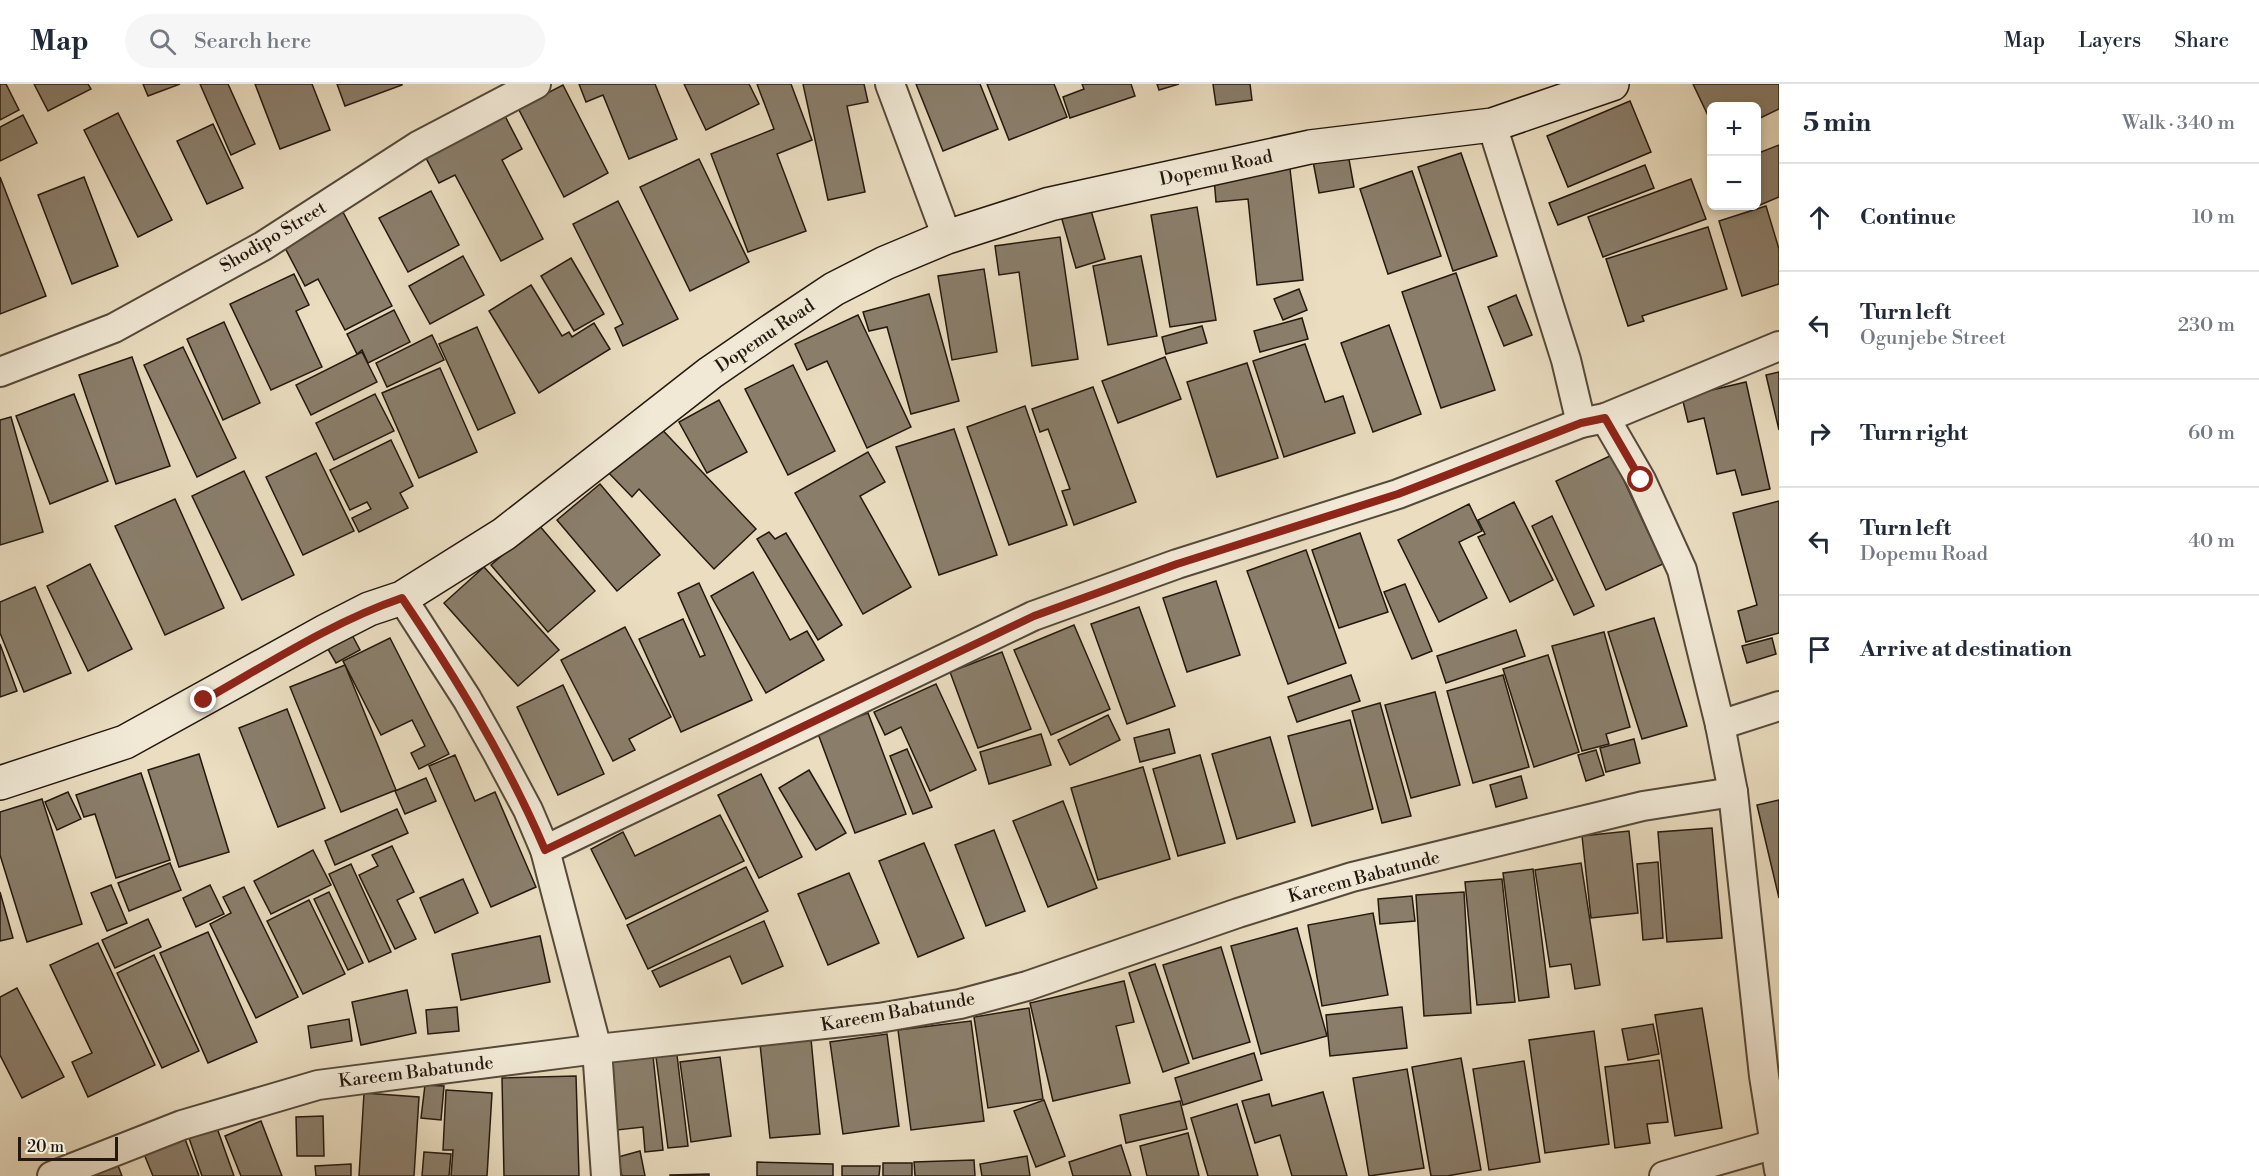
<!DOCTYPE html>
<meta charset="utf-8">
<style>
body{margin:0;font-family:"Libre Bodoni",serif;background:#f6f6f7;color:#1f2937}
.controls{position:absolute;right:18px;top:18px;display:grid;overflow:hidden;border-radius:9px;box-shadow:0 3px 9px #0003}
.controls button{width:54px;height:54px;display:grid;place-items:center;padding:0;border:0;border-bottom:2px solid #e0e1e3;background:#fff;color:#1f2937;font:30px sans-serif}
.scale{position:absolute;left:18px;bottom:15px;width:100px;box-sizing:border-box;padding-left:6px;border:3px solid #23180e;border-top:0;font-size:16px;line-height:21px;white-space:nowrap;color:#23180e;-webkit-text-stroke:4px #f1e9d6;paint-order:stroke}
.stop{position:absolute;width:18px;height:18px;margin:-14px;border:4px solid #8f2418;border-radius:50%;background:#fff}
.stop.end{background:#8f2418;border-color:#fff;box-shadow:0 2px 6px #0008}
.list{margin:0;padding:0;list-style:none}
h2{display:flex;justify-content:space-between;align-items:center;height:78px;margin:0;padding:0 24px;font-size:26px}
h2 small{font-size:20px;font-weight:400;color:#747a83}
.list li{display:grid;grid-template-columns:39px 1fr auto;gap:18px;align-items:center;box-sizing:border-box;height:108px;padding:0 24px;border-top:2px solid #e0e1e3}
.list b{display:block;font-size:22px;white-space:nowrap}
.list p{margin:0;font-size:20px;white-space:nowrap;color:#747a83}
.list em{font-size:20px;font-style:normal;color:#747a83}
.icon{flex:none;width:33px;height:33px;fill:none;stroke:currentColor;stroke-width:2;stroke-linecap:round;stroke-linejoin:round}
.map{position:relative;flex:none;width:1779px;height:1092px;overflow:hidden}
header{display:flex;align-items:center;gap:36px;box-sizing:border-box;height:84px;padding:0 30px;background:#fff;border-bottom:2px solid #e0e1e3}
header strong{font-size:28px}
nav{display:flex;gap:33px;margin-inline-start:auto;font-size:21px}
.search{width:420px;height:54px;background:#f6f6f7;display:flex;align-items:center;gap:15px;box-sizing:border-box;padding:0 21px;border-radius:33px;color:#747a83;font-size:22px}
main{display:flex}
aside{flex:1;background:#fff}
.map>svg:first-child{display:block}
.building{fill:#8a7e6b;stroke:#23180e;stroke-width:1.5}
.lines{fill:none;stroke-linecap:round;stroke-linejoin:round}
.street-casing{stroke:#55493a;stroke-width:32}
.secondary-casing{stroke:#23180e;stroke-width:36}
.street{stroke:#f1e9d6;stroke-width:28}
.secondary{stroke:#f1e9d6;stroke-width:33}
.route{stroke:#8f2418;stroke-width:8}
.labels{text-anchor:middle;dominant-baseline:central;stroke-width:6;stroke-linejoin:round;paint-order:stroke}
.street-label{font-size:18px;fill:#23180e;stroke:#f1e9d6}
</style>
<header>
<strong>Map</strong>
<div class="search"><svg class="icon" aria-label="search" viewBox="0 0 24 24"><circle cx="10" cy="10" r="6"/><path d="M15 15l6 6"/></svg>Search here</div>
<nav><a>Map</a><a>Layers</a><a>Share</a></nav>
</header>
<main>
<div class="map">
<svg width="1779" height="1092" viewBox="0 0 1779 1092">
<rect width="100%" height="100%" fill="#eaddc0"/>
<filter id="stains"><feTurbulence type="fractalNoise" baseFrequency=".00333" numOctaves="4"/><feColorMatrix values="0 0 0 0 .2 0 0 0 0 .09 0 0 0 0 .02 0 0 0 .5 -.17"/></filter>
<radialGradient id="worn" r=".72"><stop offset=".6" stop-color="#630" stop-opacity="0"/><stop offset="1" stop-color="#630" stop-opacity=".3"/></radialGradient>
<g class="building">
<path d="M0 0H6L19 26 0 36Z"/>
<path d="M34 0H88L91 5 48 27Z"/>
<path d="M143 0H180L148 12Z"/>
<path d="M200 0H228L255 60 231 71Z"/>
<path d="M255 0H312L330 46 280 65Z"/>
<path d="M337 0H402V1L345 22Z"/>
<path d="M579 0H655L677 55 629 75 603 11 586 18Z"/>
<path d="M684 0H749L759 20 706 46Z"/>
<path d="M757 0H791L812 56 777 70 806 147 748 168 711 70 774 45Z"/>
<path d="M803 0H864L868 18 847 22 865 108 828 116Z"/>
<path d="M916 0H980L998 45 943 67Z"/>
<path d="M987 0H1054L1067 33 1009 56Z"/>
<path d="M1082 0H1131L1135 12 1070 34 1063 13 1084 5Z"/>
<path d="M1157 0H1179L1159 6Z"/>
<path d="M1213 0H1250L1252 16 1216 21Z"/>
<path d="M1693 0H1779V25L1756 36V22H1712V40Z"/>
<path d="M563 1 608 89 564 113 518 24Z"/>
<path d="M1630 17 1651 68 1568 103 1547 52Z"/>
<path d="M118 29 172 136 138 153 84 46Z"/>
<path d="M23 31 37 59 0 77V43Z"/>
<path d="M505 32 522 65 502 76 543 155 501 177 455 91 439 99 426 74Z"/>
<path d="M213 40 243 104 207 120 177 57Z"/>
<path d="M1779 61V113L1760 121 1756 113V70Z"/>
<path d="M1461 69 1497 172 1453 187 1418 83Z"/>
<path d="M1348 70 1354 103 1319 109 1313 77Z"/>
<path d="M699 75 749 178 690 207 640 103Z"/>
<path d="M1645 81 1654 104 1558 141 1549 119Z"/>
<path d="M1290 85 1303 196 1257 201 1248 115 1216 118 1214 94Z"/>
<path d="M1412 87 1441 172 1388 190 1360 105Z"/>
<path d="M0 93 46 212 0 230Z"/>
<path d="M84 93 118 182 72 200 38 111Z"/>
<path d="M1691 95 1706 135 1603 173 1588 133Z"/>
<path d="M431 107 459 161 408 188 379 134Z"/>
<path d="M618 117 678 235 623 262 615 244 623 240 573 140Z"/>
<path d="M1766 122 1779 165V200L1742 212 1719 137Z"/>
<path d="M1090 123 1105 175 1076 184 1061 132Z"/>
<path d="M1197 123 1216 236 1170 243 1151 131Z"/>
<path d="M343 128 392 222 345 246 318 195 305 202 283 160Z"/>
<path d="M1708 143 1727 205 1642 232 1644 237 1628 242 1606 175Z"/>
<path d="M1060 153 1078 275 1032 282 1019 188 999 191 995 162Z"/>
<path d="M463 172 484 211 430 240 409 202Z"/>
<path d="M1141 172 1157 252 1108 261 1093 182Z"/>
<path d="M571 174 604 230 574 247 541 192Z"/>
<path d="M984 185 997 268 952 276 938 192Z"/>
<path d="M1456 189 1495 306 1441 324 1402 208Z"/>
<path d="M294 190 309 221 296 227 322 283 271 306 230 220Z"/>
<path d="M531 201 562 252 569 248 572 253 594 239 610 265 539 309 489 227Z"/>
<path d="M1299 205 1307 226 1283 236 1274 215Z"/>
<path d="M929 210 959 317 911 330 887 243 869 247 863 228Z"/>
<path d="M1516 211 1532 251 1504 262 1488 223Z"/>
<path d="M394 226 410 258 368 279 362 266 357 270 347 250Z"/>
<path d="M858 231 911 343 867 364 827 277 807 286 795 260Z"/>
<path d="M1302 234 1308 255 1260 268 1254 247Z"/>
<path d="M224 238 260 319 223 336 187 255Z"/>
<path d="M1389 241 1421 330 1373 348 1341 259Z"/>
<path d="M1202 242 1207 259 1166 270 1162 253Z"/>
<path d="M477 243 515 329 478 346 439 260Z"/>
<path d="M432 251 444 276 387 303 376 279Z"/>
<path d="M1305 260 1325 318 1343 312 1355 349 1284 373 1253 277Z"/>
<path d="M183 263 236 374 197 393 144 281Z"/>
<path d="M362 268 377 298 311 331 296 301Z"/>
<path d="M132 273 170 382 116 400 79 291Z"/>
<path d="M1165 273 1181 315 1118 339 1102 297Z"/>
<path d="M1247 279 1278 374 1217 393 1187 298Z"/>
<path d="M793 281 835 367 788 391 745 305Z"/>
<path d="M440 284 477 368 419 394 382 309Z"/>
<path d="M1779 288V346L1766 291Z"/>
<path d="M1746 298 1770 405 1742 411 1735 386 1717 390 1704 334 1688 338 1682 313Z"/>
<path d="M1093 303 1136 418 1074 441 1062 407 1070 405 1048 345 1040 348 1032 325Z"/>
<path d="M74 310 108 397 50 420 16 332Z"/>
<path d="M375 310 394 347 334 376 316 339Z"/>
<path d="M719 316 747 368 707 389 679 338Z"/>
<path d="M1025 322 1067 441 1009 461 967 343Z"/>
<path d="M11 333 43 448 0 461V336Z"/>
<path d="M654 337 756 445 714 485 639 405 632 413 604 384Z"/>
<path d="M954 345 997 471 939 491 896 363Z"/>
<path d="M391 356 413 402 400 409 408 424 359 448 352 434 371 425 367 418 350 426 330 386Z"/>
<path d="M868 368 885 398 860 412 911 503 863 530 795 409Z"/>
<path d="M316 369 354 447 303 471 266 393Z"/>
<path d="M1612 371 1663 480 1606 506 1556 397Z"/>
<path d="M244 387 294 491 242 516 192 412Z"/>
<path d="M600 400 660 471 617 507 557 436Z"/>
<path d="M175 415 224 524 165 551 115 442Z"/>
<path d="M1779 417V549L1746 558 1738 527 1757 521 1733 429Z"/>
<path d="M1514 418 1553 496 1510 518 1478 453 1485 450 1478 436Z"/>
<path d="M1469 420 1482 447 1459 458 1487 514 1439 538 1398 456Z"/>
<path d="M1552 432 1594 522 1574 531 1532 442Z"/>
<path d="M538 440 595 507 548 548 491 481Z"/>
<path d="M769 448 775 455 786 449 842 541 818 556 757 455Z"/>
<path d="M1360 449 1388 528 1339 544 1312 466Z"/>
<path d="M1306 466 1346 579 1288 600 1247 487Z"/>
<path d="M90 480 132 565 88 587 47 502Z"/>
<path d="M484 483 559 566 518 602 444 519Z"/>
<path d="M753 488 790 556 807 547 824 576 766 609 711 512Z"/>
<path d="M1216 497 1240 571 1187 588 1163 514Z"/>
<path d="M699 499 752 616 681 648 639 555 683 535 700 573 705 571 678 509Z"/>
<path d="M1405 500 1432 567 1412 575 1384 508Z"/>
<path d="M35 503 71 589 24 608 0 549V518Z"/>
<path d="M1139 523 1175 622 1127 640 1091 540Z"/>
<path d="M1654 534 1687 642 1642 655 1608 548Z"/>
<path d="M1074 541 1110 625 1051 651 1014 566Z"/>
<path d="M625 543 671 633 629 655 635 666 613 677 561 576Z"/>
<path d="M1516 546 1525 572 1446 599 1437 572Z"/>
<path d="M350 547 360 566 336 579 325 560Z"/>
<path d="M1604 548 1630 643 1606 650 1609 660 1582 667 1552 562Z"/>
<path d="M390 554 449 670 419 685 411 669 425 662 412 636 381 651 343 577Z"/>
<path d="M1772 554 1776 570 1747 579 1742 562Z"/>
<path d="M0 560 17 607 0 613Z"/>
<path d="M1002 568 1031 645 978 664 950 588Z"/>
<path d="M1548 571 1579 668 1534 683 1503 585Z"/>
<path d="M345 581 396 706 341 728 290 603Z"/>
<path d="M1351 591 1360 617 1297 638 1288 613Z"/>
<path d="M1503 591 1529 683 1473 699 1447 607Z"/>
<path d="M936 600 976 686 930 707 901 643 885 651 874 628Z"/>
<path d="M563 601 604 690 558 711 517 623Z"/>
<path d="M1435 608 1460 701 1411 714 1385 621Z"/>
<path d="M1380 619 1411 732 1382 739 1352 627Z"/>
<path d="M287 625 325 724 278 743 239 644Z"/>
<path d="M868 629 906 730 855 749 817 647Z"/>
<path d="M1108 631 1120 656 1070 681 1058 656Z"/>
<path d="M1350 636 1373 725 1312 742 1288 652Z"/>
<path d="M1169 645 1175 669 1140 678 1134 654Z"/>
<path d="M1041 650 1051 681 989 700 980 668Z"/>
<path d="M1270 653 1295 738 1237 755 1212 670Z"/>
<path d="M1634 655 1640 679 1606 688 1600 664Z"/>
<path d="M907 665 932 723 913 730 890 672Z"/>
<path d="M1596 666 1604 691 1586 697 1578 671Z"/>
<path d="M199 670 229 768 179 783 148 686Z"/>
<path d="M455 671 475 717 495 708 536 803 491 823 429 682Z"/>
<path d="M1200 671 1225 759 1178 772 1153 685Z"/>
<path d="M1143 683 1170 775 1098 796 1071 704Z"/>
<path d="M809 686 846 749 816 766 779 704Z"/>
<path d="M141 689 170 776 116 794 95 730 84 733 76 711Z"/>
<path d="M761 690 802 773 759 794 718 711Z"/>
<path d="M1521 692 1527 714 1496 723 1490 701Z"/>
<path d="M426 694 436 717 405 730 395 707Z"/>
<path d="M68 708 81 735 57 746 45 718Z"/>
<path d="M42 715 82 840 27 858 0 771V728Z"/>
<path d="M1779 716V814L1757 721Z"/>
<path d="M1063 717 1097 804 1048 823 1013 737Z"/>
<path d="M397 725 408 749 335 781 325 757Z"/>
<path d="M720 731 744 777 626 835 591 765 623 748 635 772Z"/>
<path d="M1712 744 1722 854 1667 858 1658 748Z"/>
<path d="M994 746 1025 827 986 842 955 761Z"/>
<path d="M1629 747 1638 829 1591 834 1582 752Z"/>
<path d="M924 759 964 854 918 873 879 777Z"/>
<path d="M392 762 414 808 397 816 416 855 395 865 359 791 378 782 372 771Z"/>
<path d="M313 766 331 801 271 830 254 797Z"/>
<path d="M1658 778 1663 854 1643 856 1637 780Z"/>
<path d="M170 779 181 806 129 827 118 799Z"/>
<path d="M1581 779 1600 901 1575 905 1571 880 1550 883 1535 786Z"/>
<path d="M351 780 391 868 369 878 329 790Z"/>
<path d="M746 783 768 827 648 885 627 841Z"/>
<path d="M1533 785 1549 913 1519 917 1503 789Z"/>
<path d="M849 789 879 859 828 881 798 810Z"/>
<path d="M463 795 478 829 435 849 420 814Z"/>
<path d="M1502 795 1515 918 1477 921 1465 798Z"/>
<path d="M111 801 127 839 107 847 91 809Z"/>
<path d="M210 801 224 830 196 843 183 814Z"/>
<path d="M244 803 298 913 256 934 210 840 231 829 223 813Z"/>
<path d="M0 808 13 854 0 857Z"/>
<path d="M329 808 363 879 348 886 314 815Z"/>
<path d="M1464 808 1471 929 1424 932 1416 811Z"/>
<path d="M1412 812 1415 837 1380 840 1378 815Z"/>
<path d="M309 816 345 890 303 910 267 837Z"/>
<path d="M1373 829 1388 911 1322 922 1308 841Z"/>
<path d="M148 835 161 863 115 884 102 856Z"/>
<path d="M764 837 783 882 742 900 730 872 660 903 652 887Z"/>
<path d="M1297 844 1327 952 1261 970 1231 862Z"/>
<path d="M208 848 257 958 208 979 160 869Z"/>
<path d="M540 852 550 898 461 916 452 870Z"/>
<path d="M98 859 155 981 88 1013 72 978 92 969 50 881Z"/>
<path d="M1221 863 1250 958 1193 975 1163 881Z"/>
<path d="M154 871 199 967 162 984 117 889Z"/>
<path d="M1155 880 1189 979 1163 988 1129 889Z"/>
<path d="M1124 897 1134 938 1116 942 1130 999 1053 1017 1030 919Z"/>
<path d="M17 904 64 993 22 1014 0 971V913Z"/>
<path d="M407 906 416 949 361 961 352 918Z"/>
<path d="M457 923 459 947 428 950 426 926Z"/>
<path d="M1402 923 1407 964 1330 972 1326 931Z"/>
<path d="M1029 924 1043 1015 988 1024 974 933Z"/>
<path d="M1702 924 1722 1044 1675 1052 1655 931Z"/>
<path d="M349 935 352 957 311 964 308 942Z"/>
<path d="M971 937 984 1037 911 1046 898 946Z"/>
<path d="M1653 940 1659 970 1628 976 1622 945Z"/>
<path d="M1594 947 1609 1060 1545 1069 1529 956Z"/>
<path d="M887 950 899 1042 843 1050 830 958Z"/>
<path d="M811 955 820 1050 770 1054 760 960Z"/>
<path d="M1254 969 1262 996 1183 1021 1175 994Z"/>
<path d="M677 971 688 1062 668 1064 656 973Z"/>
<path d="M653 972 663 1066 645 1068 643 1043 617 1046 609 977Z"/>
<path d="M720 973 731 1052 691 1058 680 978Z"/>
<path d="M1461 974 1481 1086 1447 1092H1431L1412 983Z"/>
<path d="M1659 976 1668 1038 1647 1040 1650 1059 1615 1064 1605 983Z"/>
<path d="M1524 977 1540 1078 1489 1086 1473 985Z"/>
<path d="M1407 985 1424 1084 1369 1092 1353 994Z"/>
<path d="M576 992 579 1092H504L502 994Z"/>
<path d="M425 1001 444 1002 441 1036 421 1034Z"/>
<path d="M446 1006 492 1009 487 1092H451L453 1066H443Z"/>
<path d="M1323 1008 1347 1092H1292L1280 1051 1255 1059 1242 1017 1269 1010 1272 1022Z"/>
<path d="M364 1009 419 1013 414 1092H359Z"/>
<path d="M1044 1016 1065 1072 1036 1083 1014 1027Z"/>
<path d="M1180 1017 1187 1045 1126 1059 1120 1031Z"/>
<path d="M1237 1020 1258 1092H1208L1191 1034Z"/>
<path d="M323 1032 324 1072H297L296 1033Z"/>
<path d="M261 1037 282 1092H241L225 1052Z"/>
<path d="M217 1044 234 1092H202L189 1054Z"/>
<path d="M1188 1049 1199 1092H1147L1140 1062Z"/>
<path d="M185 1055 199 1092H153L144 1070Z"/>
<path d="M1121 1061 1131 1092H1073L1069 1078Z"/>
<path d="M640 1067 645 1092H622L618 1073Z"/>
<path d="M424 1068 451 1070 449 1092H422Z"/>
<path d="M1027 1072 1030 1092H982L980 1080Z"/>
<path d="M974 1076 975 1092H915L914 1078Z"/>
<path d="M757 1078 833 1080V1092H757Z"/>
<path d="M117 1079 122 1092H84Z"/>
<rect x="883" y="1079" width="29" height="13"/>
<path d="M351 1080V1092H316L315 1082Z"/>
<path d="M842 1082H880L879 1092H842Z"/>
<path d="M709 1090V1092H670V1091Z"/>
</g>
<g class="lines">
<g class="street-casing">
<g id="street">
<path d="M890 0 947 153"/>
<path d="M1492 41 1566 276 1581 339"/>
<path d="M0 288 114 244 263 162 418 62 536 0"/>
<path d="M1605 334 1641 396 1682 486 1720 641 1733 708 1764 992 1779 1086"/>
<path d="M402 514 467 615 498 670 528 726 545 766 597 965 606 1092"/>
<path d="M1720 641 1779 622"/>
<path d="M545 766 1033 532 1177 480 1398 410 1581 339 1605 334 1779 262"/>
<path d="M52 1092 182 1041 318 1001 597 965 879 934 960 920 1027 902 1238 829 1352 793 1643 722 1733 708"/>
<path d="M1664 1092 1775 1060"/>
</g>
</g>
<g class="secondary-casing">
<path id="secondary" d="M0 699 125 658 326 547 369 525 402 514 504 450 710 289 768 249 834 205 885 179 947 153 1050 120 1310 63 1492 41 1612 0"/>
</g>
<use href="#street" class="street"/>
<use href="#secondary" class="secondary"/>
</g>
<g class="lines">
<path class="route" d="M204 616C268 580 332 538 402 514 456 594 507 677 545 766L1034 532 1177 480 1398 410 1581 339 1605 334 1641 396"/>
</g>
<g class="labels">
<g class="street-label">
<text transform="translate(1216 84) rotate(-12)">Dopemu Road</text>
<text transform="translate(273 153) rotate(-31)">Shodipo Street</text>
<text transform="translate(765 252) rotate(-34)">Dopemu Road</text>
<text transform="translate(1364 793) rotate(-15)">Kareem Babatunde</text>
<text transform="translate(898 928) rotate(-10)">Kareem Babatunde</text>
<text transform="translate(416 988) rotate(-7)">Kareem Babatunde</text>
</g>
</g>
<rect width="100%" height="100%" filter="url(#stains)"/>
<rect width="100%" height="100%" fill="url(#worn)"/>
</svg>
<div class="controls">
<button>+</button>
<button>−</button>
</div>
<div class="scale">20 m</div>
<div class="stop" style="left:1641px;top:396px"></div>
<div class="stop end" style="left:204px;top:616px"></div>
</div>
<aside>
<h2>5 min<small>Walk · 340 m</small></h2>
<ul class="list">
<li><svg class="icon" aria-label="ahead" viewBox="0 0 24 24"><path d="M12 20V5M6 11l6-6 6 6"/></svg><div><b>Continue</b></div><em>10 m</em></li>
<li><svg class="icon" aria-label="left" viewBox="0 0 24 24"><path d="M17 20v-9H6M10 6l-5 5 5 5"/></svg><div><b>Turn left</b><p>Ogunjebe Street</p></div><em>230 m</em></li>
<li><svg class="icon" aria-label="right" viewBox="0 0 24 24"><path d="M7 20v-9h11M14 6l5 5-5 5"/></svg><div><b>Turn right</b></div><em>60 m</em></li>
<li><svg class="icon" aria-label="left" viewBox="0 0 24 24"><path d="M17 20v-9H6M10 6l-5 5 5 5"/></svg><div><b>Turn left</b><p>Dopemu Road</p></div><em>40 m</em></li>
<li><svg class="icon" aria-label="arrive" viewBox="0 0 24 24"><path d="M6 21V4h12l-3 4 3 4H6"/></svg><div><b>Arrive at destination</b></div></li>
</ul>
</aside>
</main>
